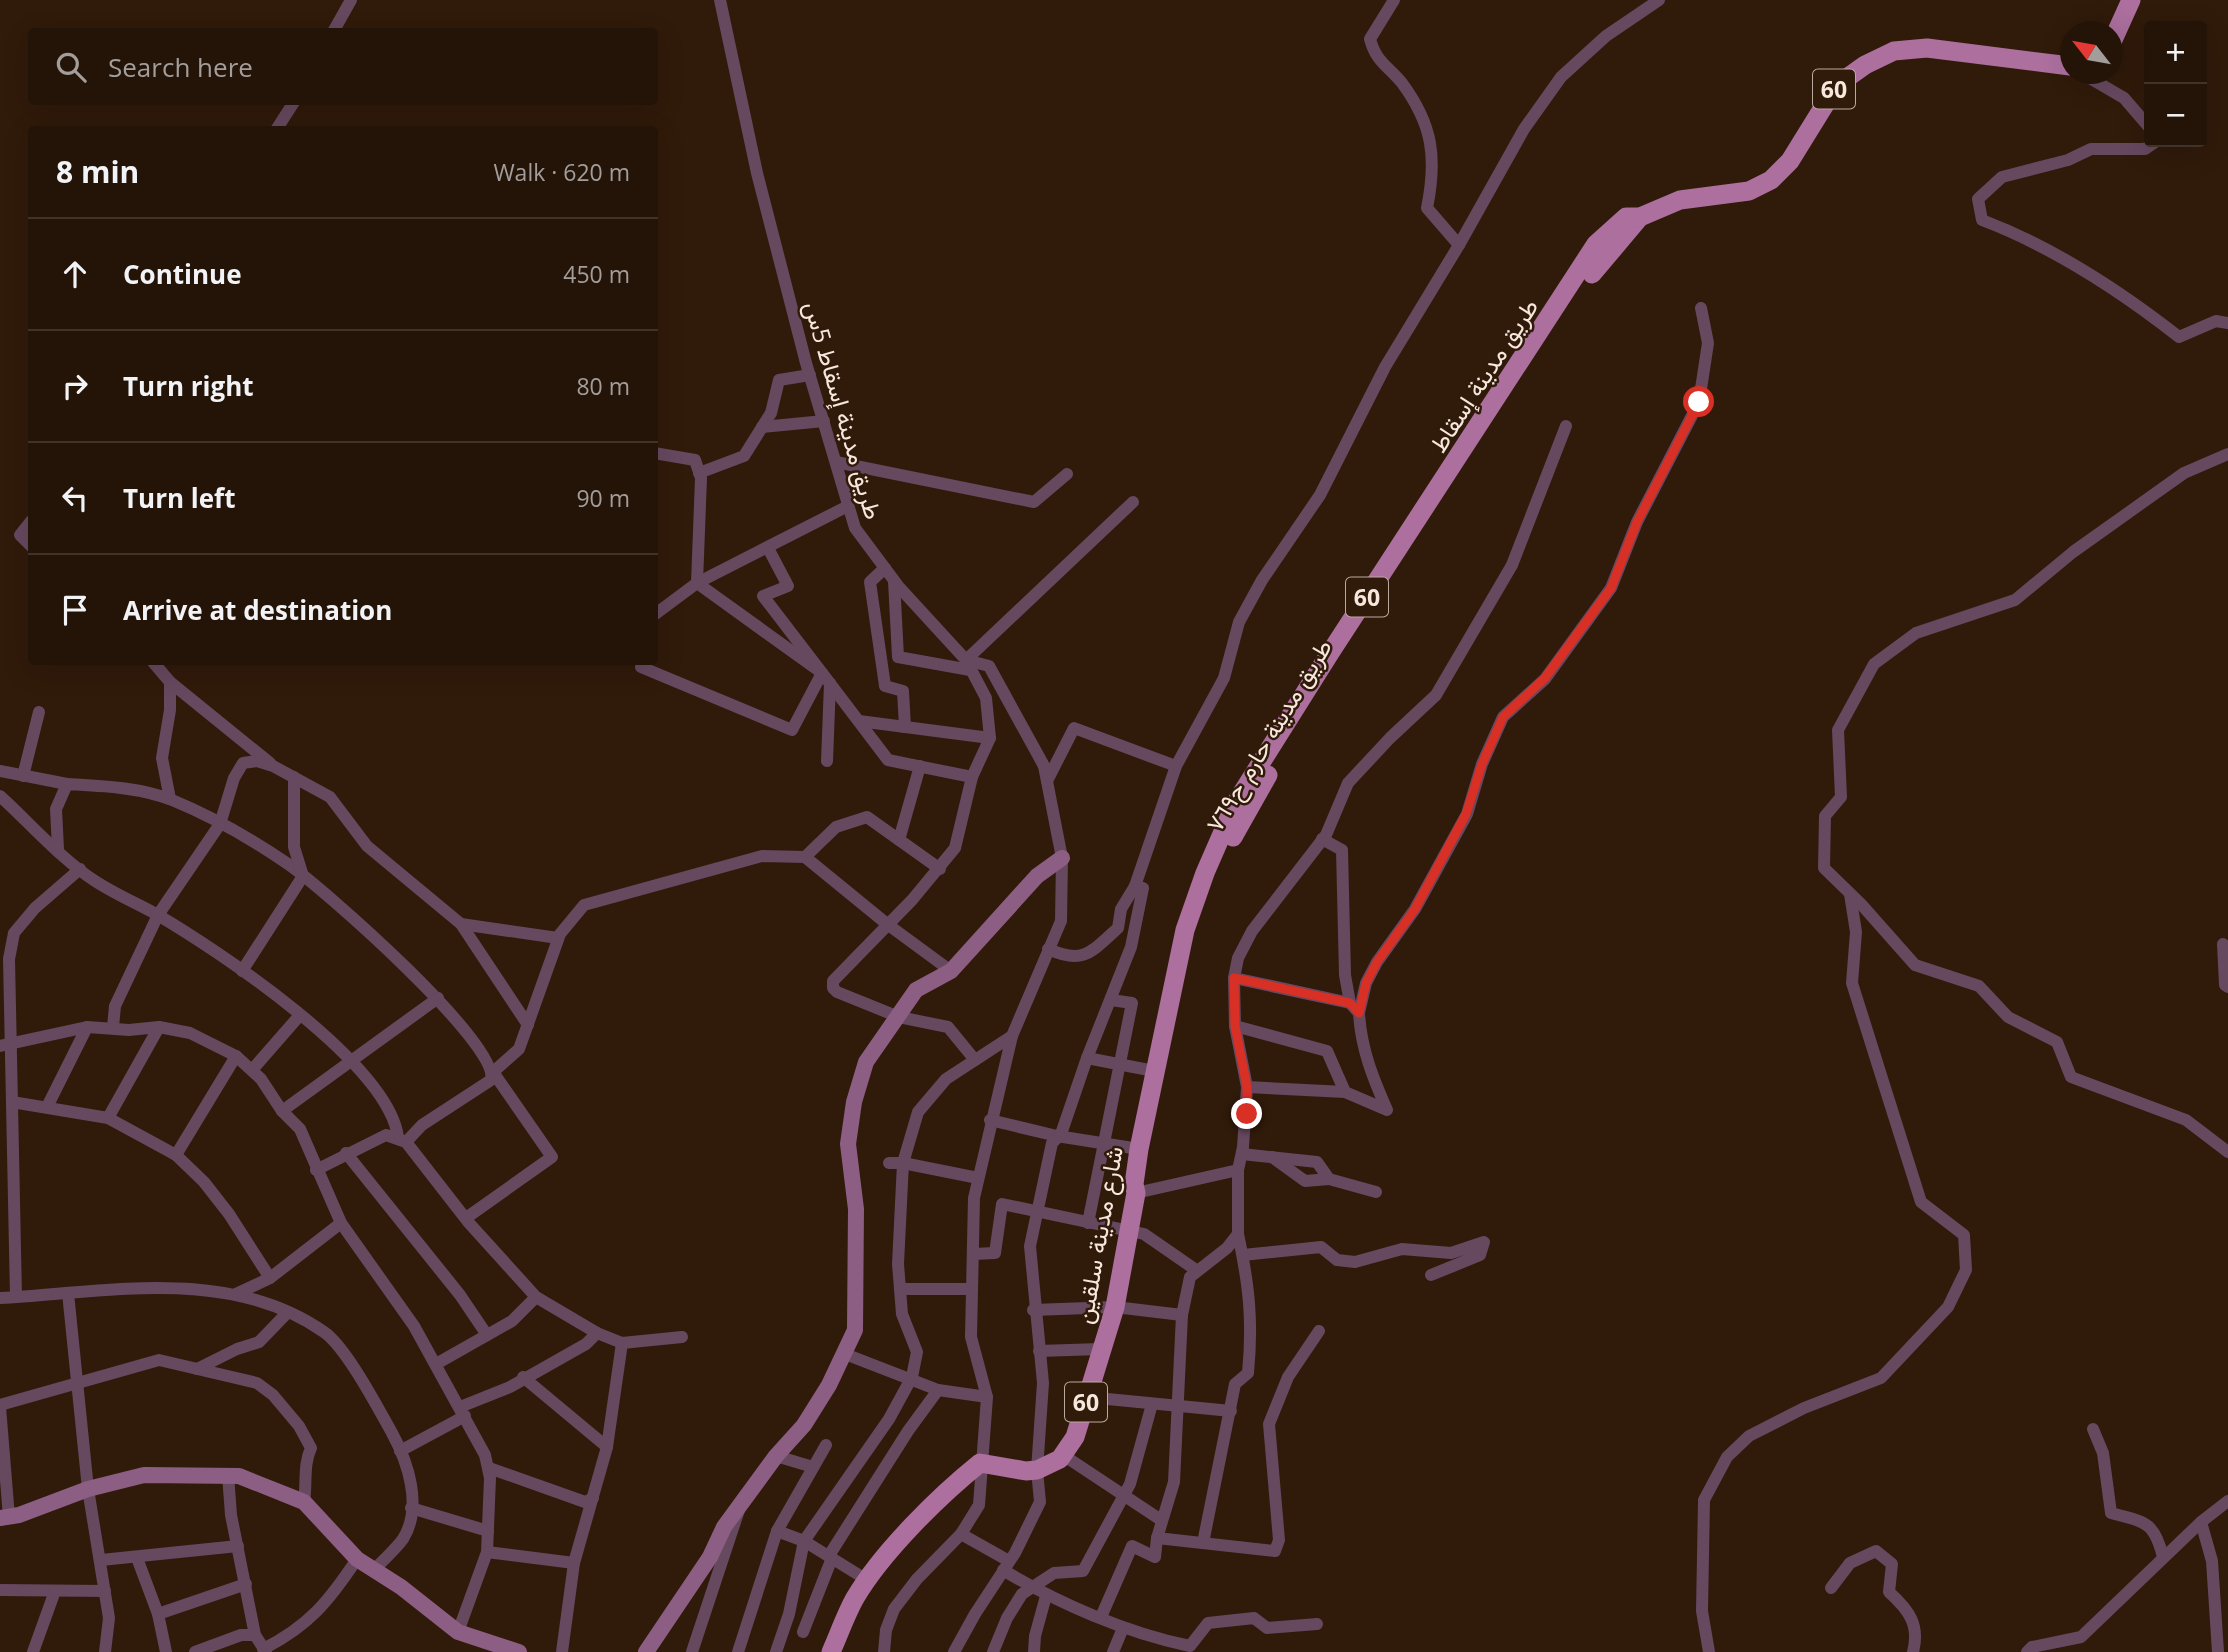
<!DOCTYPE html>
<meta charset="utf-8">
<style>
body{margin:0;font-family:"Open Sans",Vazirmatn,sans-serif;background:#302116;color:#f1f3f6}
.controls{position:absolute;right:21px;top:21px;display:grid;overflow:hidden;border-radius:7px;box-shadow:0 7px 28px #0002}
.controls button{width:63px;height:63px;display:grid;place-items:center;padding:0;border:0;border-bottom:2px solid #413329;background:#241408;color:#f1f3f6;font:35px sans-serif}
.compass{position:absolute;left:2060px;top:21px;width:63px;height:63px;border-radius:50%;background:#241408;box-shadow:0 7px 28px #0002;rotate:301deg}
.stop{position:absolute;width:21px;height:21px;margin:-16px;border:5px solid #d93025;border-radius:50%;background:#fff}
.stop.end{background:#d93025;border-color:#fff;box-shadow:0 2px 7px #0008}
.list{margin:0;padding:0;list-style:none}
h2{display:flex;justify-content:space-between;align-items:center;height:91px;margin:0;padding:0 28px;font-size:30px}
h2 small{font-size:23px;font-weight:400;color:#a39e9c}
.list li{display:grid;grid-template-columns:46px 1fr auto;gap:21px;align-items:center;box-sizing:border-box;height:112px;padding:0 28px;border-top:2px solid #413329}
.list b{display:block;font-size:26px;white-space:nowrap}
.list em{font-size:23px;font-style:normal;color:#a39e9c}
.icon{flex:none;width:38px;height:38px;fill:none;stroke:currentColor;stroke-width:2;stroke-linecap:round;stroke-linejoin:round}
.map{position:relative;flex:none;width:2228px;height:1652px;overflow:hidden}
.search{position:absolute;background:#241408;box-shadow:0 7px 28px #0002;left:28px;top:28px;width:630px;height:77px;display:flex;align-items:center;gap:18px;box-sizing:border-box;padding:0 24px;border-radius:7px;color:#a39e9c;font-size:26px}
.panel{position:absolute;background:#241408;box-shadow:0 7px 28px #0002;left:28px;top:126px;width:630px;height:539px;border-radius:7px}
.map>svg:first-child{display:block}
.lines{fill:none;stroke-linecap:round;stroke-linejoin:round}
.street{stroke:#66485f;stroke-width:12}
.secondary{stroke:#8d5e83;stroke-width:16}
.primary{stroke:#ac6f9e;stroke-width:19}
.route{stroke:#d93025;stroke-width:9}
.labels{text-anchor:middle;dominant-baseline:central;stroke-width:5;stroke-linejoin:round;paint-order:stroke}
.shield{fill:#301a0a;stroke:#bbaa9e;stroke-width:2}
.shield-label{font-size:23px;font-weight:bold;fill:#f7e7dd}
.street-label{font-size:24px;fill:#f7e7dd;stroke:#301a0a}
</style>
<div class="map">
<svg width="2228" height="1652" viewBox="0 0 2228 1652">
<rect width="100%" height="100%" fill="#301a0a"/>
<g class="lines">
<g class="street">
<path d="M720 0 757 173 806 363 855 528 899 587 966 660 989 666 1044 766 1062 858 1061 921 1012 1036 974 1198 971 1337 987 1397 979 1505 961 1534 917 1579 894 1609 886 1630 884 1652"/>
<path d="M1394 0 1370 39C1376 62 1388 66 1402 83 1433 125 1437 158 1427 208L1459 245"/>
<path d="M333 32 351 0"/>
<path d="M2083 74 2124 98 2149 127"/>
<path d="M276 130 294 102"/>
<path d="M2155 142 2145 149H2091L2068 160 2002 177 1978 199 1982 220C2053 247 2119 290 2179 337L2216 321 2228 323"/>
<path d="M762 427 824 421"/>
<path d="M654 453 695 460 701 478 697 583 822 673 888 760 972 777"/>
<path d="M2228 454 2184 473 2073 552 2015 600 1916 633 1874 664 1838 730 1841 797 1825 816 1824 868 1861 904 1915 965 1979 986 2008 1017 2057 1042 2071 1077 2186 1120 2228 1152"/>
<path d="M836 462 1034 502 1067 474"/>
<path d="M699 473 744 456 771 413 779 380 810 375"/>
<path d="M32 520 20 535 32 547"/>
<path d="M885 568 870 582 885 686 903 691 905 727"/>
<path d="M894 581 898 657 970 670"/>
<path d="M654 615 697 583 848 506"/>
<path d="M153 662 170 682V710L162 758 170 799"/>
<path d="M641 667 792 730 822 673 763 596 788 586 768 548"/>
<path d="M170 682 270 763"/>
<path d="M859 721 990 738"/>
<path d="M827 761 830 683"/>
<path d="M0 771 67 784"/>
<path d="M23 776 39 712"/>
<path d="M1047 781 1074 728 1176 766"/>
<path d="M0 796C31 824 61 859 95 881 115 894 136 903 156 914 219 951 388 1063 398 1137"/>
<path d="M899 840 920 766"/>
<path d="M58 849 56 809 67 784C101 786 139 787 172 800 211 816 253 840 288 864 323 888 501 1045 491 1080L422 1125 406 1142"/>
<path d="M805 857 836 827 867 817 940 869"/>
<path d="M461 924 558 938"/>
<path d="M2223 944 2225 985 2228 987"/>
<path d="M1048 949C1084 965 1091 952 1118 928L1121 909 1135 886 1176 766 1224 678 1239 622 1262 580 1320 495 1385 367 1459 245 1524 129 1561 77 1606 36 1659 0"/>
<path d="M242 971 303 876 294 847V777"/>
<path d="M1234 978 1350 1003"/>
<path d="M1359 1013 1366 983 1377 962 1415 909 1467 814 1482 764 1503 717 1545 679 1611 588 1637 522 1699 402 1708 343 1701 308"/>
<path d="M1235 1026 1327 1051 1345 1092 1387 1110C1373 1078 1361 1049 1359 1013L1350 1003 1345 975 1342 850 1322 839"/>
<path d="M113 1027 115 1006 158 915 220 824 234 778 243 763 257 761 273 766 330 797 367 846 461 924 528 1025"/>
<path d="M0 1046 87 1027 129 1030 159 1027 190 1033 236 1056 261 1079 282 1111 300 1129 341 1223 414 1326 485 1455 490 1478 487 1552 458 1632"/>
<path d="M1087 1058 1154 1071"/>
<path d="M975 1060 948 1027 899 1017 837 992 833 988V981L912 900 955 848 972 777 990 738 986 698 966 660 1133 502"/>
<path d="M252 1070 300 1015"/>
<path d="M1247 1087 1345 1092"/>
<path d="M12 1102 108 1118 176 1155 204 1182 229 1214 270 1278"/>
<path d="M48 1105 87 1027"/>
<path d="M282 1111 438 998"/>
<path d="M108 1118 159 1027"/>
<path d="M990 1120 1057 1136 1139 1149"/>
<path d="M346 1153 460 1295 487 1335"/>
<path d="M1242 1154 1317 1162 1329 1179 1376 1192"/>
<path d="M176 1155 236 1056"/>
<path d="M1272 1157 1305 1181 1329 1179"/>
<path d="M889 1163H903L978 1178"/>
<path d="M316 1170 386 1135 406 1142 469 1223 536 1297 597 1333 622 1343 682 1337"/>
<path d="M1136 1193 1238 1170"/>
<path d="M466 1218 552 1157 493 1072 519 1049 560 934 584 905 762 856 805 857 887 924 951 971"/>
<path d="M1088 1223 1132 1003 1111 1000"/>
<path d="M973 1254 995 1253 1002 1204 1144 1234 1196 1270"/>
<path d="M1243 1255 1321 1247 1337 1260 1355 1262 1402 1249 1451 1253 1484 1242 1480 1255 1431 1275"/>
<path d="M900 1289H972"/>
<path d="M68 1293 88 1489 109 1618 105 1652"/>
<path d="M236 1294 270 1278 341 1223"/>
<path d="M16 1297 9 959 14 933 35 908 80 869"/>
<path d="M0 1298C108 1292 230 1266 324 1332 346 1347 378 1408 392 1433 408 1462 423 1507 403 1539 395 1550 383 1560 374 1570"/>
<path d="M1033 1310 1115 1307 1182 1315"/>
<path d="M1319 1331 1288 1377 1269 1424 1279 1540 1275 1551 1157 1538 1174 1482 1182 1315 1190 1277 1227 1248 1238 1234V1170L1243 1147 1247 1087 1235 1026 1234 978 1238 958 1252 931 1326 835 1348 783 1390 738 1436 695 1512 565 1566 426"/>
<path d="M1039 1351 1100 1349"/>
<path d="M845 1354 938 1390 987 1397"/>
<path d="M436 1364 512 1321 536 1297"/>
<path d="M197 1369 237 1349 259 1342 287 1313"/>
<path d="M523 1377 607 1447"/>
<path d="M1087 1397 1231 1411"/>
<path d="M0 1405 159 1360 257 1383 273 1395 299 1426 311 1448C303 1465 307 1483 304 1502"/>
<path d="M0 1407 9 1517"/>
<path d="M460 1407 510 1387 586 1344 597 1333"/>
<path d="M2093 1429 2103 1453 2111 1513C2145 1522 2154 1521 2163 1557"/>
<path d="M400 1451 465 1416"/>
<path d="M1063 1455 1161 1520"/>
<path d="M776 1456 813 1467"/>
<path d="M489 1468 585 1502 593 1498"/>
<path d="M228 1475 231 1515 255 1635 266 1652"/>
<path d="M411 1508 488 1531"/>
<path d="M2201 1522 2212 1561 2218 1652"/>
<path d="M777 1531 804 1541 867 1580"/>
<path d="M961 1534 1009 1561"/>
<path d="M1203 1543 1235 1384 1248 1373C1253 1321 1249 1285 1238 1234"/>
<path d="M487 1552 574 1563"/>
<path d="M137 1558 158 1614 166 1652"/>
<path d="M101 1560 238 1546"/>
<path d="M1003 1570C1058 1603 1126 1633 1190 1646L1208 1623 1254 1618 1267 1628 1317 1624"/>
<path d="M1831 1588 1850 1563 1876 1551 1892 1564 1889 1592C1909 1610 1920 1625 1913 1652"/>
<path d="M0 1590 105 1591"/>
<path d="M158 1614 246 1584"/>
<path d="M1101 1617 1132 1546 1155 1557 1157 1538"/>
<path d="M803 1632 832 1558 830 1554 908 1431 938 1390"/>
<path d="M263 1649C309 1626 329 1601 357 1559"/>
<path d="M33 1652 55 1591"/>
<path d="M195 1652 241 1635H255"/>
<path d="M562 1652 574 1563 607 1447 622 1343"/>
<path d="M692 1652 739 1510"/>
<path d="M738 1652 777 1531 826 1445"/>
<path d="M776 1652 789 1614 804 1541 889 1419 912 1377 917 1352 902 1314 898 1264 903 1163 918 1112 946 1079 1012 1036"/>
<path d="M954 1652 975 1614 1015 1553 1040 1502 1037 1470 1043 1383 1030 1246 1052 1143 1061 1134 1087 1058 1131 947 1143 888 1135 886"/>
<path d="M993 1652 1007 1618 1022 1594 1054 1573 1083 1571 1130 1484 1152 1404"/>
<path d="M1034 1652 1035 1636 1046 1596"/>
<path d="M1113 1652 1123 1628"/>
<path d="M1709 1652 1702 1611 1704 1500 1727 1457 1749 1436 1804 1408 1881 1378 1948 1307 1966 1270 1964 1235 1921 1202 1852 983 1856 932 1850 894"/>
<path d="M2027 1652 2032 1647 2081 1637 2201 1522 2228 1501"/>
</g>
<g class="secondary">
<path d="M0 1518 19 1515 88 1489 144 1475 239 1476 304 1502 357 1559 401 1587 458 1632 519 1652"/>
<path d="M646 1652 710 1557 724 1527 776 1456 804 1425 829 1385 855 1330 856 1209 848 1144 854 1102 866 1062 916 990 951 971 1037 876 1062 858"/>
</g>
<g class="primary">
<path d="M2112 42 2131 0"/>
<path d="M1592 274 1640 217"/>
<path d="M1233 837 1268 775"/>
<path d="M831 1652C839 1634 846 1614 855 1598 882 1552 939 1496 980 1463L1026 1471 1037 1470 1060 1459 1075 1437 1115 1307 1136 1193 1134 1184 1139 1149 1185 930 1205 873 1235 804 1330 653 1596 244 1626 217H1640L1680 200 1749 191 1771 180 1790 161 1837 85 1865 65 1894 51 1927 48 2070 66"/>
</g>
</g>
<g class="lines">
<path class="route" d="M1247 1114V1087L1235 1026 1234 978 1350 1003 1359 1013 1366 983 1377 962 1415 909 1466 814 1482 764 1503 717 1545 678 1611 588 1637 522 1699 402"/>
</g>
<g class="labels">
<g class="shield">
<rect x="1813" y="69.5" width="42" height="39" rx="5"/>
<rect x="1346" y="577.5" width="42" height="39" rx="5"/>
<rect x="1065" y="1382.5" width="42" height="39" rx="5"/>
</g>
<g class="shield-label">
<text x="1834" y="89">60</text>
<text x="1367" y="597">60</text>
<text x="1086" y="1402">60</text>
</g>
<g class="street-label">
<text transform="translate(1483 375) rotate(-57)">طريق مدينة إسقاط</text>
<text transform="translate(844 410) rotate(74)">طريق مدينة إسقاط 5س</text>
<text transform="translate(1268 735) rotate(-59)">طريق مدينة حارم ح٧٦٩</text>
<text transform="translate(1098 1235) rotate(-80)">شارع مدينة سلقين</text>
</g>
</g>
</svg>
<div class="controls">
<button>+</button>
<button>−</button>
</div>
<svg class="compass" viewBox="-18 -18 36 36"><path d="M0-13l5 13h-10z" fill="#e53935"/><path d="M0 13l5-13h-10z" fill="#a39e9c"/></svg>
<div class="stop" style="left:1699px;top:402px"></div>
<div class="stop end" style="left:1247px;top:1114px"></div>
<div class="search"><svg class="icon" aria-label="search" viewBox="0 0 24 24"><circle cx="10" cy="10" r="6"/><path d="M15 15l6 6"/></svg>Search here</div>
<section class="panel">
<h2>8 min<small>Walk · 620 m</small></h2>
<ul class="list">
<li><svg class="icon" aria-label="ahead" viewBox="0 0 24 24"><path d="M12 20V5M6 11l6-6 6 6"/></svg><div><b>Continue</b></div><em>450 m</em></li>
<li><svg class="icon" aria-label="right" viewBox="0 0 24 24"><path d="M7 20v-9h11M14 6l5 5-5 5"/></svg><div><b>Turn right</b></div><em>80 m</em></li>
<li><svg class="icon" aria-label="left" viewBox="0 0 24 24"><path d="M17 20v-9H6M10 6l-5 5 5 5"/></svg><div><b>Turn left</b></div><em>90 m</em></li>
<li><svg class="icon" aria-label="arrive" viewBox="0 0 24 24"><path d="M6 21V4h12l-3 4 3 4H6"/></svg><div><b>Arrive at destination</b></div></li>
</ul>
</section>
</div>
